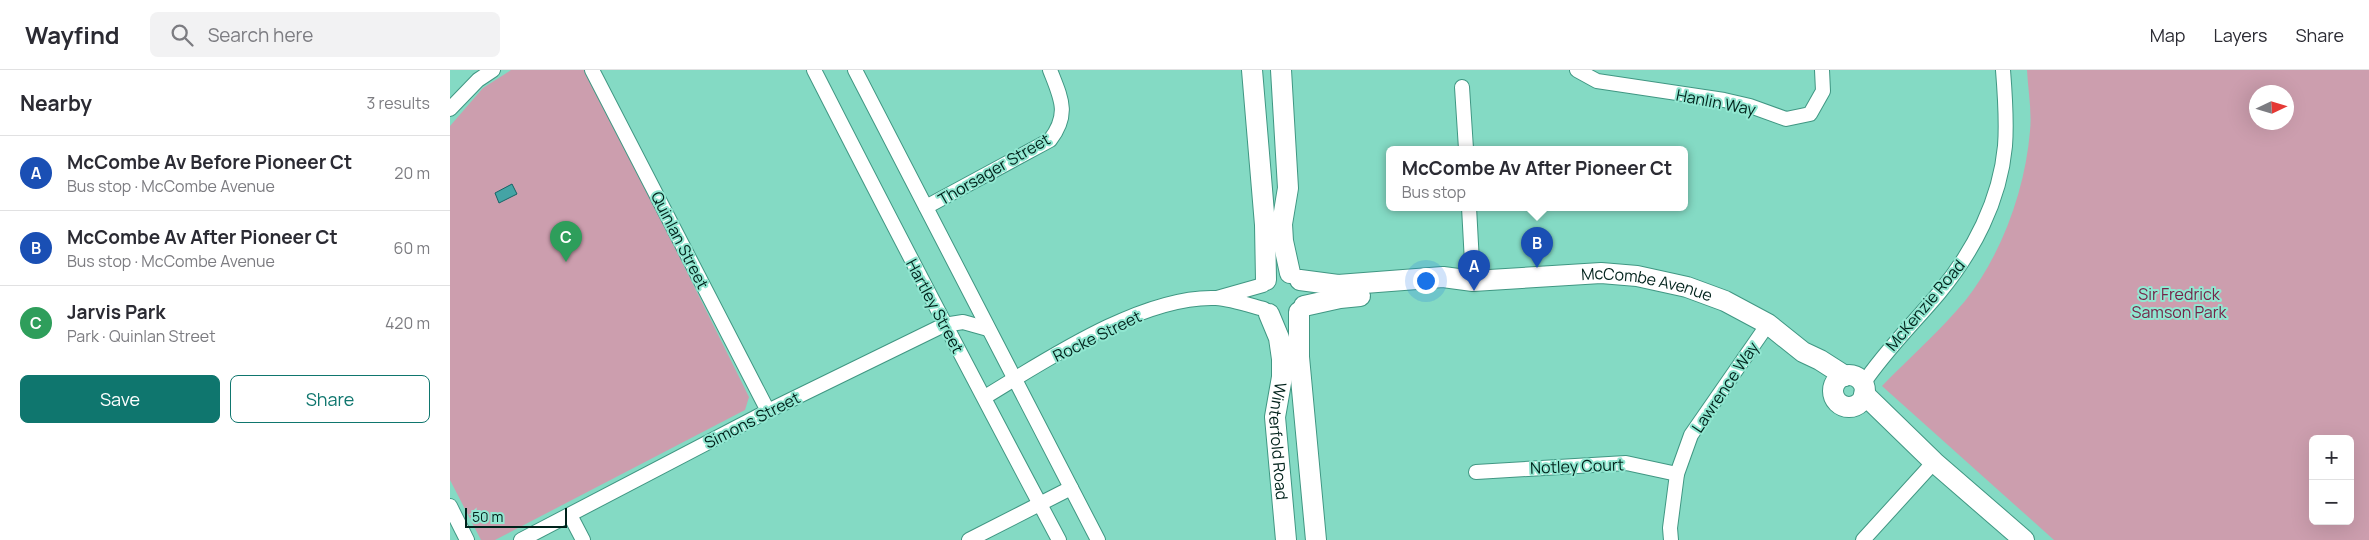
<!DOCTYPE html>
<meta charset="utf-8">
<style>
body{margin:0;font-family:Manrope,sans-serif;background:#f2f2f3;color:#2b2b33}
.controls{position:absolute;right:15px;bottom:15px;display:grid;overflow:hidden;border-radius:8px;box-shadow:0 5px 20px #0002}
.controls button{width:45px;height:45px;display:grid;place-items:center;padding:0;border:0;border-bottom:1px solid #e1e1e2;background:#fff;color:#2b2b33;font:25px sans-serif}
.compass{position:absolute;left:1799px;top:15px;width:45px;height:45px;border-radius:50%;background:#fff;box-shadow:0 5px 20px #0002;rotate:86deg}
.scale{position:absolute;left:15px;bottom:12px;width:102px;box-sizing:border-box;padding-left:5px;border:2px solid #00221b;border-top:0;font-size:14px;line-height:18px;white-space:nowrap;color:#00221b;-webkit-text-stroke:4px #91e7d1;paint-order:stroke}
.you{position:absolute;left:975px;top:210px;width:18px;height:18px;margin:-12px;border:4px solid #fff;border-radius:50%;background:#1a73e8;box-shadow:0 0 0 8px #1a73e833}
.badge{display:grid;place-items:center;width:32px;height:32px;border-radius:50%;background:#0f766e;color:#fff;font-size:16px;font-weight:700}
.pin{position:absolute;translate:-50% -41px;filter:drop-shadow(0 1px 2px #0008)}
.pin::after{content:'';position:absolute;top:26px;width:18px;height:15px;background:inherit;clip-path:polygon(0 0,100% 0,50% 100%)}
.popup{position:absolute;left:936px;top:76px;width:302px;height:65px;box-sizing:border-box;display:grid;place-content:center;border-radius:8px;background:#fff;filter:drop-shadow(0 1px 4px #0005);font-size:16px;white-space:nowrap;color:#7c7c81}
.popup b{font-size:19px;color:#2b2b33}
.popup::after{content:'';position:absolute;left:50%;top:100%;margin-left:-10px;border:10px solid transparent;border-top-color:#fff}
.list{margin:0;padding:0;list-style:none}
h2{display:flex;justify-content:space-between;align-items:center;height:65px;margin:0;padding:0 20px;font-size:21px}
h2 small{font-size:16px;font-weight:400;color:#7c7c81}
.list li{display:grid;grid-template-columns:32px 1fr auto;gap:15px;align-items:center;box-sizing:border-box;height:75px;padding:0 20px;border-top:1px solid #e1e1e2}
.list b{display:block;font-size:19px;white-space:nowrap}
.list p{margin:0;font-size:16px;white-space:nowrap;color:#7c7c81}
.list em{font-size:16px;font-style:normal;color:#7c7c81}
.actions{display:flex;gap:10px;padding:15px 20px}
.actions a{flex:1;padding:11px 0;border:1px solid #0f766e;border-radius:8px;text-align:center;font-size:18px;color:#0f766e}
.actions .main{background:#0f766e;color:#fff}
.icon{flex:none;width:28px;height:28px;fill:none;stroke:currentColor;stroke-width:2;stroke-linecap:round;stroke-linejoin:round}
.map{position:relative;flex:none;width:1919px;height:470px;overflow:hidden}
header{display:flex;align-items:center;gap:30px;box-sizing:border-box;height:70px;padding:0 25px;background:#fff;border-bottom:1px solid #e1e1e2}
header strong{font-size:24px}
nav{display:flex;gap:28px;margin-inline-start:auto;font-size:18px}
.search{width:350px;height:45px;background:#f2f2f3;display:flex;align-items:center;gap:12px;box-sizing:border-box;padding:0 18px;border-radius:8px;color:#7c7c81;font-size:19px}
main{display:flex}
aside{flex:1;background:#fff}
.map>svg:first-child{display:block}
.green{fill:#cc9eae;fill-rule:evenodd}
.building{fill:#44a4a5;stroke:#166465}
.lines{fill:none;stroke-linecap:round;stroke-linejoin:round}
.street-casing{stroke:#409783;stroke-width:16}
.secondary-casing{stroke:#409783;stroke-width:22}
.street{stroke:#fff;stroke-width:14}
.secondary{stroke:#fff;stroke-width:20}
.labels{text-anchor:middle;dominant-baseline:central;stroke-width:4;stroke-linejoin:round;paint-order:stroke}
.street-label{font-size:16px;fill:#00221b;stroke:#91e7d1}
.park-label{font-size:16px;fill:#752549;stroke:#91e7d1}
</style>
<header>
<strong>Wayfind</strong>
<div class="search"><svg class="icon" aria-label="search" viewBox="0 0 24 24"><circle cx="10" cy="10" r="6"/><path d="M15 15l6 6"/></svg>Search here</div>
<nav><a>Map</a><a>Layers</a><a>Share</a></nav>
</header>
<main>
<aside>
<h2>Nearby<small>3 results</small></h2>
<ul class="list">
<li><span class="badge" style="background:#1a4fb4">A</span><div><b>McCombe Av Before Pioneer Ct</b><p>Bus stop · McCombe Avenue</p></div><em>20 m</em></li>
<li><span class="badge" style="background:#1a4fb4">B</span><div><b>McCombe Av After Pioneer Ct</b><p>Bus stop · McCombe Avenue</p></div><em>60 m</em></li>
<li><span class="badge" style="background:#2e9e5b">C</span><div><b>Jarvis Park</b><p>Park · Quinlan Street</p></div><em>420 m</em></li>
</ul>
<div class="actions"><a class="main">Save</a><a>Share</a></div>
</aside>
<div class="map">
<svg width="1919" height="470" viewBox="0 0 1919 470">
<rect width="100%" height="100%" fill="#84dac4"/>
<g class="green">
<path d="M61 0H137L299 327 295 340 45 470H31L0 410V56L33 18Z"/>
<path d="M1577 0H1919V470H1604L1432 316C1459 288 1490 261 1515 231 1552 184 1575 120 1580 61 1582 41 1578 20 1577 0ZM1806 22H1836V52H1806ZM1863 369H1900V451H1863Z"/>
</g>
<path class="building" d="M62 114 67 124 49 133 45 123Z"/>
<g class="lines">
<g class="street-casing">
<g id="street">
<path d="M142 0 318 341"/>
<path d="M364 0C444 157 526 314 609 470"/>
<path d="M405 0 648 470"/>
<path d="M1127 0 1147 11 1274 30 1300 36 1336 49 1360 44 1373 21 1372 0"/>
<path d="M1012 17 1016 79"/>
<path d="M0 39 28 10 43 0"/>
<path d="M476 137 600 70C620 44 611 28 600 0"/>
<path d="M1019 137 1023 211"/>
<path d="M767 228 813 215"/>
<path d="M1413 314C1435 281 1463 254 1489 223 1523 182 1550 131 1555 76 1557 51 1555 25 1553 0"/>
<path d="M535 327C596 290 693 225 766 228 781 229 799 235 814 239"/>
<path d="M1026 402 1176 393 1227 404"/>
<path d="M0 436 17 470"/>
<path d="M120 445 133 470"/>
<path d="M71 470 318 341 494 255 513 252 538 259"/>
<path d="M519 470 621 418"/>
<path d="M1221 470 1220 458 1227 404 1241 365 1318 254"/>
<path d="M1413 470 1484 392"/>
</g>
</g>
<g class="secondary-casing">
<g id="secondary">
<path d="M802 0 815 155 816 210"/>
<path d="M831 0 838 118 832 154 833 171 840 203"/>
<path id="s1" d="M850 210 888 215 993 207 1023 211 1151 203 1187 206 1237 217 1275 231 1318 254 1353 282 1370 290 1395 306"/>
<path d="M854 236 890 228 910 226"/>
<path d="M849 242V287L866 470"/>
<path id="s2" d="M819 244 829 268 832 289V307L825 347 836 470"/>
<circle cx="1399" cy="321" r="16"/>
<path d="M1414 324 1484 392 1574 470"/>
</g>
</g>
<use href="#street" class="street"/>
<use href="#secondary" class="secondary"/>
</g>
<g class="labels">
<g class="street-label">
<text transform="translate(1266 32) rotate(11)">Hanlin Way</text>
<text transform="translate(544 99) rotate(-30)">Thorsager Street</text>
<text transform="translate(230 170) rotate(63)">Quinlan Street</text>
<text stroke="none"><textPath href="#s1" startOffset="349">McCombe Avenue</textPath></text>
<text transform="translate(1475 235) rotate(-50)">McKenzie Road</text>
<text transform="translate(485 236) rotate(62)">Hartley Street</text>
<text transform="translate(647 266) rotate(-26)">Rocke Street</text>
<text transform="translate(1275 317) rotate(-56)">Lawrence Way</text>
<text transform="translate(302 350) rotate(-27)">Simons Street</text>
<text stroke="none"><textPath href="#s2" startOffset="130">Winterfold Road</textPath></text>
<text transform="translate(1127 396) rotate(-2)">Notley Court</text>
</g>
<g class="park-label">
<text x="1729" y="224">Sir Fredrick<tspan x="1729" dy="18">Samson Park</tspan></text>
</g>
</g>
</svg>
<div class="controls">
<button>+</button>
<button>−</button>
</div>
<svg class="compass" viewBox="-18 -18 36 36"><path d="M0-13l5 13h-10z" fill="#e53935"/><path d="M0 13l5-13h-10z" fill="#7c7c81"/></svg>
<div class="scale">50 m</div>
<div class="you"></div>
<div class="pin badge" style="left:1024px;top:221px;background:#1a4fb4">A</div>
<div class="pin badge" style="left:1087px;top:198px;background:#1a4fb4">B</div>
<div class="popup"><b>McCombe Av After Pioneer Ct</b>Bus stop</div>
<div class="pin badge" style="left:116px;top:192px;background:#2e9e5b">C</div>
</div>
</main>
